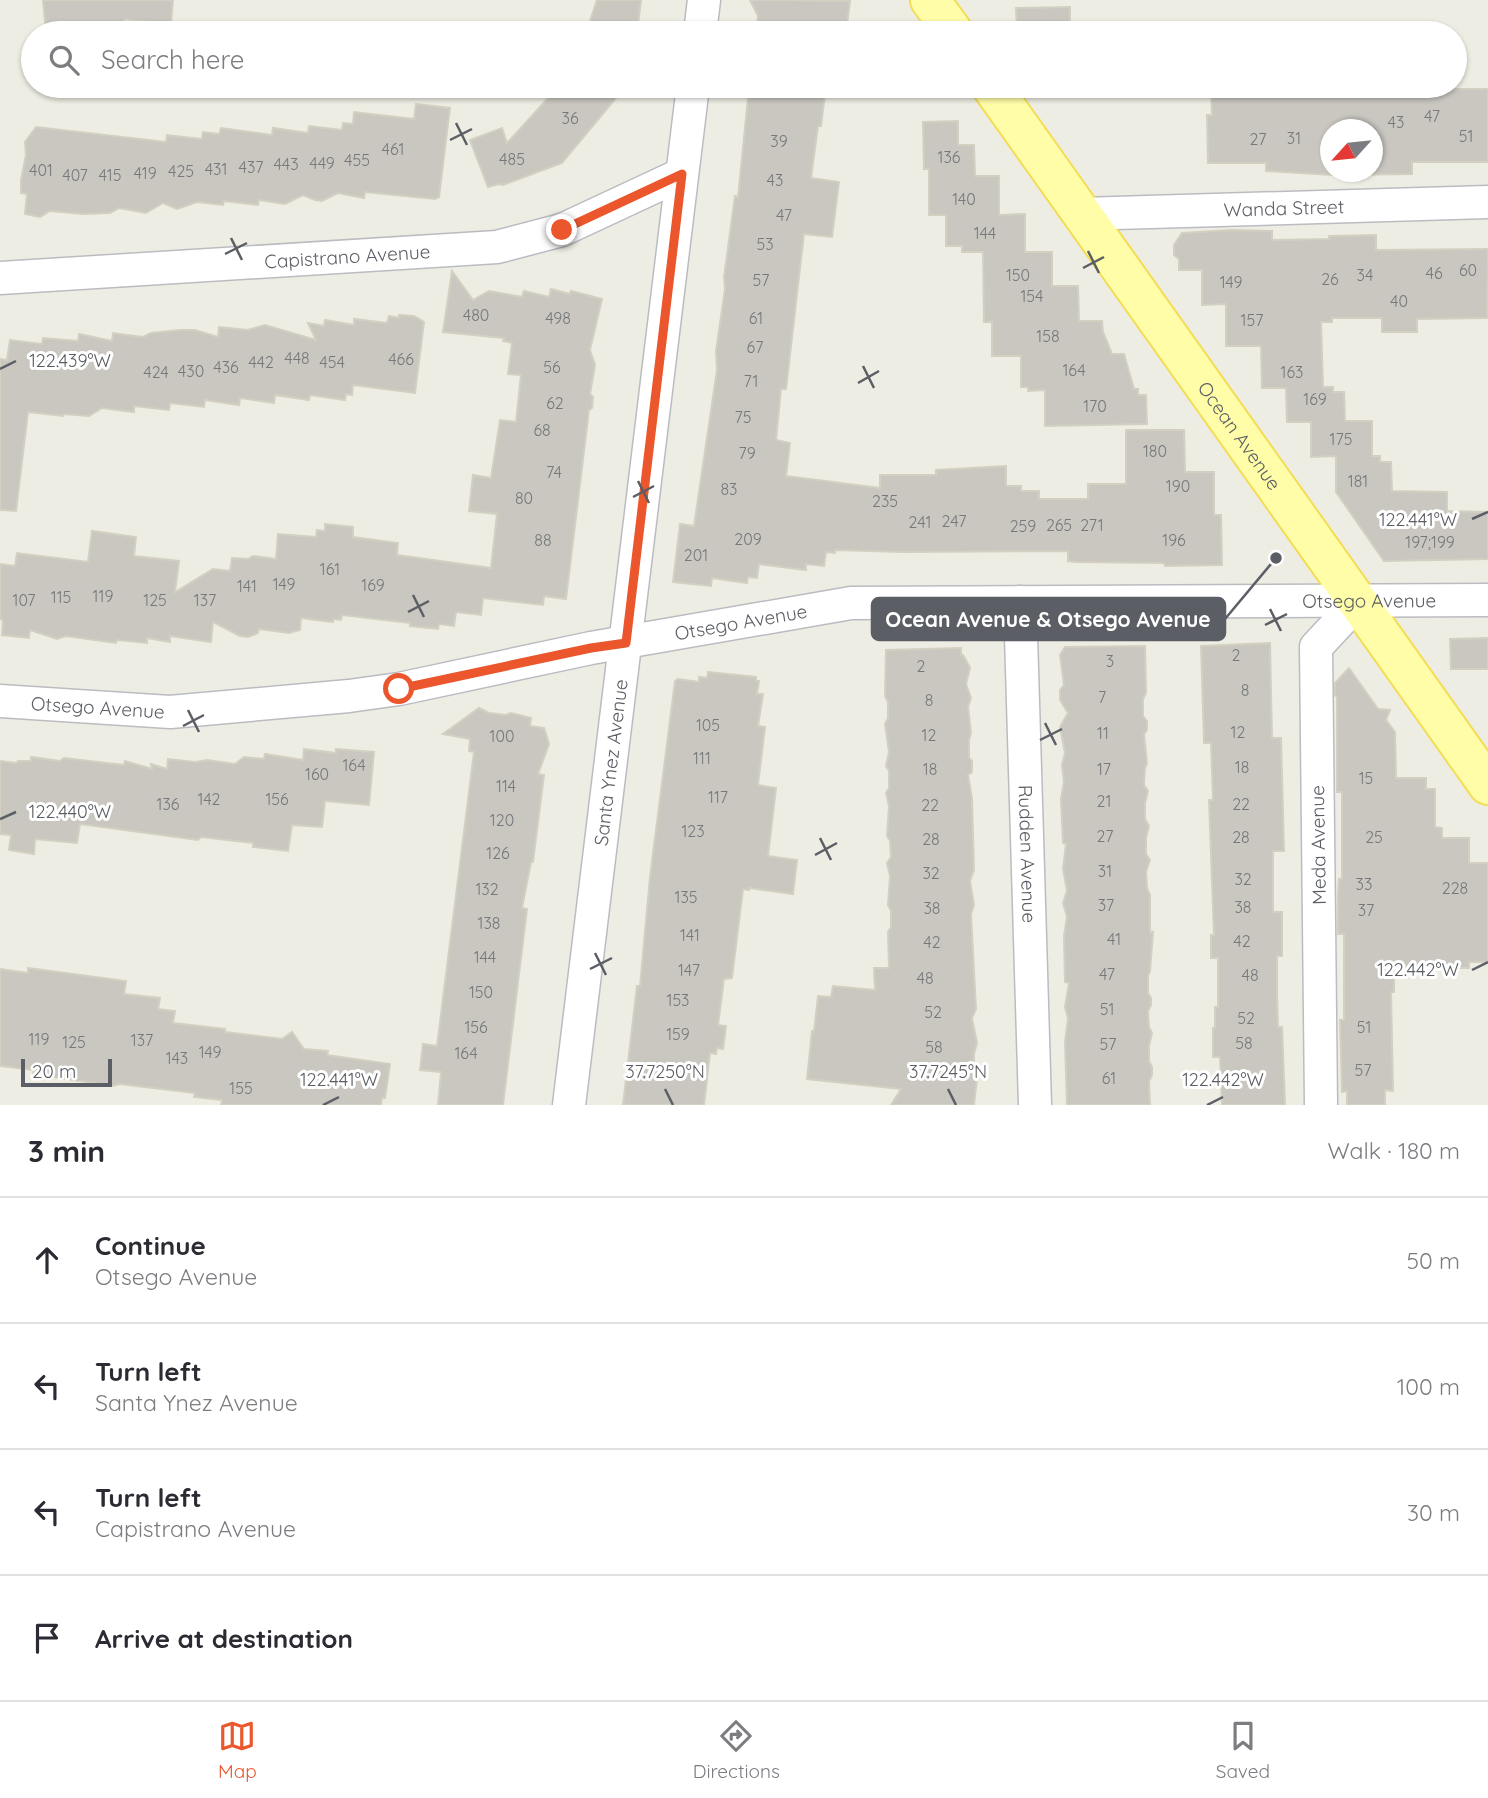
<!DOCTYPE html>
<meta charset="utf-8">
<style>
body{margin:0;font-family:Quicksand,sans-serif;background:#f7f7f7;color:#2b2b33}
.compass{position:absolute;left:1320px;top:119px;width:63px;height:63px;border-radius:50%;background:#fff;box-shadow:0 2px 5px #0004;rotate:243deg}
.scale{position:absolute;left:21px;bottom:18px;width:91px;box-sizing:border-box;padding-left:7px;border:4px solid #5b5e64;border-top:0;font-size:19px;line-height:24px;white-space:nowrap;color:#5b5e64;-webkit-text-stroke:5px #fff;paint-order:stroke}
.stop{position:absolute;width:21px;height:21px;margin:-16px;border:5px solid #eb562c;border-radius:50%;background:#fff}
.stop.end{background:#eb562c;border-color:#fff;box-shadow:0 2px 7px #0008}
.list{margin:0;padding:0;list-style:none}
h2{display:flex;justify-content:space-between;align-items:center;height:91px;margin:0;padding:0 28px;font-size:30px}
h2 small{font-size:23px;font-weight:400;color:#7c7c81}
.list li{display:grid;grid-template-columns:46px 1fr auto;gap:21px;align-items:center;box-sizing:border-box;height:126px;padding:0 28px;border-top:2px solid #e1e1e2}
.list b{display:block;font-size:26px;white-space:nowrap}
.list p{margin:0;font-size:23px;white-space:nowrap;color:#7c7c81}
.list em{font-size:23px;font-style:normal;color:#7c7c81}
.icon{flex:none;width:38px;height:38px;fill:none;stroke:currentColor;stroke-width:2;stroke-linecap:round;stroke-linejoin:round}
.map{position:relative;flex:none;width:1488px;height:1105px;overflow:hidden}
.search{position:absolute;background:#fff;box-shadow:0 2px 5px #0004;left:21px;right:21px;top:21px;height:77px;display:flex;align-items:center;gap:18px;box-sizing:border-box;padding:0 24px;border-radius:38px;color:#7c7c81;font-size:26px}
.sheet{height:595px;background:#fff}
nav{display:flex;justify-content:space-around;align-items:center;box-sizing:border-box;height:98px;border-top:2px solid #e1e1e2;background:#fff;font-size:19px;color:#7c7c81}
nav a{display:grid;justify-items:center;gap:4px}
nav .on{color:#eb562c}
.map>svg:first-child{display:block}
.building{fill:#c9c7c0;stroke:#d3d0c1;stroke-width:2;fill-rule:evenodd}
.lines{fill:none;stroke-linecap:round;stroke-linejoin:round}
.minor-casing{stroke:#bbbcc2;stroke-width:35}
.major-casing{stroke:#f3dd57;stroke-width:42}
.minor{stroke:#fff;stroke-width:32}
.major{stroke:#fffda7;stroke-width:38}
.route{stroke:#eb562c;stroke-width:9}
.ticks{fill:none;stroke:#5b5e64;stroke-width:2.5}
.labels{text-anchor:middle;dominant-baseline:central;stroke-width:6;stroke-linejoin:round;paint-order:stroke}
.number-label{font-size:16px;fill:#76787b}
.street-label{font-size:19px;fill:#5b5e64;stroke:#fff}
.ticks-label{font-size:18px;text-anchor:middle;fill:#5b5e64;stroke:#fff;stroke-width:6;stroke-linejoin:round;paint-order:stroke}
.leader{fill:none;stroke:#5b5e64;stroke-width:2.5}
.callout-dot{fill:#5b5e64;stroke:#fff;stroke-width:2.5}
.callout{fill:#5b5e64;stroke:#5b5e64;stroke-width:2.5}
.callout-label{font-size:21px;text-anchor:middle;font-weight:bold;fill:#fff}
</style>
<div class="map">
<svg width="1488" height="1105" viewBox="0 0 1488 1105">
<rect width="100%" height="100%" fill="#eeede3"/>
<g class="building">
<path d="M43 0H173L171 24 124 19 125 33H46Z"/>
<path d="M597 0H641L637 33H586Z"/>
<path d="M750 0 850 1 846 33H756L758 16Z"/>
<path d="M1070 7V33H1017L1016 8Z"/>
<path d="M559 86H626L562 163 503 185 499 184 488 187 470 140 502 128 507 143Z"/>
<path d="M754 86H826L821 126H818L811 178 839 182 832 237 804 234 786 389H781L776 440 790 443 786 476 880 488V475H936V470L1006 466V486H1021V491H1039V499H1088V484H1126V430H1184L1185 472H1214V515H1221L1222 565 1165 566 1164 563 1076 562 1068 561V551L903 552 835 550V553L826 552 824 566 806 564V570L759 564 757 578 748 577 747 583 712 578 711 586 673 582 680 524 694 526 717 370 716 351 725 289 724 277 735 196 738 197 748 98 753 94Z"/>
<path d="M1271 86V88L1411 86V89H1488V162H1412V174L1332 175 1266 171V163H1208L1207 115H1212L1211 87ZM1331 130H1373V172H1331Z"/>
<path d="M416 104 450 108 439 197 435 199 365 192 364 198 338 193 322 201 315 200 303 195 285 204 259 200 258 205 224 201 223 205 197 202 177 209 163 203 146 213 119 208 110 213 83 214 50 211 40 217 25 214 27 194 21 193V180L26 155 25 142 36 127 166 142 167 135 202 139 203 132 219 134 221 128 272 135 273 128 308 133 309 126 342 130 343 123 353 124 354 112 414 119Z"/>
<path d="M958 121V145H974L975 176H999V215L1025 214V252H1052V286H1078L1079 321H1102L1103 332 1112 354H1124L1134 389H1138V395H1146L1147 424 1045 426V390L1028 391V387H1021V356H992V322H984L983 252H962V246H946V215H929V169H924L923 122Z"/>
<path d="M1231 230 1272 231V240L1329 239V236L1376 235V250L1488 249 1487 318 1417 319V332H1382V318H1332V322H1321L1323 387H1333V392H1344L1345 421H1372V456H1380V462H1391L1392 491 1447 492V511L1488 512V559L1384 561 1336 492V456L1311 457V422H1287L1286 388H1262L1261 346H1226V304L1202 305V270H1179V259L1174 255V245L1182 233Z"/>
<path d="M452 271 473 300 489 291 522 297 524 291 549 297 551 289 570 294 571 291 602 299 590 350 595 365 590 394 593 397 592 408 589 410 566 599 544 596 543 605 483 598 481 615 456 612 454 626 439 624 438 629 410 626V623L342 615 341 620 333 619V622L301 618 300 630 289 633 259 629 258 633 248 637 240 636 213 622 211 642 170 636V642L147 638V643L117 640 116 643 66 636 57 639 30 630 29 638 2 635 3 620 0 619V564L15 566 17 553 88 562 92 531 136 537 134 556 179 561 175 592 213 569 230 571 232 558 248 559 253 556 276 559 278 534 316 537 317 530 325 531V524L353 527V537L398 543 397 555 491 568 497 514 469 511 473 475 491 478 500 420 516 422 521 375 508 374 512 343 503 341 504 338 443 332Z"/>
<path d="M399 315 414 316 424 322 415 393 353 385 352 395 346 394 345 400 310 395 309 400 275 395 274 403 240 398 239 405 205 400 204 407 170 403 169 410 134 406V412L102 408 89 416 63 414V416L28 412 16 511 0 510V359L7 360 10 340 42 344 43 338 78 341 79 334 112 341 113 333 143 337 151 333 180 330H195L218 337 219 327 248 330 265 325 316 340 308 323 324 326 325 320 354 325V319L387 323 389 316 399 318Z"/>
<path d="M1488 638V669H1451L1450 639Z"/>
<path d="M1270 643 1272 738H1281L1284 851H1273V912H1282V956H1277V993L1278 1027H1282L1285 1105H1222L1220 1057H1213V1028H1215V1007H1218V958H1211V935H1214L1209 800H1213L1211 743H1204L1201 646Z"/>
<path d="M1145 646 1146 693 1143 699V716L1147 721V730L1144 734 1147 763 1145 768 1144 785 1148 791 1145 803V819L1149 826 1146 838V854L1150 860 1146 872 1147 888 1150 895V933L1153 932 1150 971 1148 976V993L1151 998V1005L1148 1011 1149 1027 1152 1033 1149 1046V1061L1152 1067V1075L1149 1081 1150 1105H1067L1065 1042 1068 1018 1065 1007 1069 983 1065 982 1064 936 1067 917 1063 903 1067 891 1063 869 1066 844 1063 843 1061 799 1064 782 1062 765 1065 753 1060 727 1068 713 1060 700V690L1064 685 1060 655 1065 647Z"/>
<path d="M961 648V655H963L970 668 966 684 971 698 968 707 971 733 969 740V758L972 761V772L968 775 972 798 974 870 970 881 974 905 971 914 976 1009 972 1018 977 1043 974 1054V1067L977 1078 974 1105H891L901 1089 807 1079 812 1031 814 1032 818 996 831 997 833 986 875 990 874 968H889L888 932 891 927V911L888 905 890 876 887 863 891 857 890 841 887 836 889 806 886 793 889 788V771L886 766 889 752 885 724 888 718V702L885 696 886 650Z"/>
<path d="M1349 668 1378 709 1390 710 1386 720 1395 732 1396 778H1426V789H1435V827L1442 828V838H1469V863H1488V962H1469V968H1394V992H1391L1393 1091 1385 1090V1105H1347V1091L1342 1092 1340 1020H1344V934H1338V895L1339 879H1342V792H1337V697L1335 695V683Z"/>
<path d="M708 672 756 677V681H759L757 694H763L758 726 765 727 758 785 776 788 768 856 797 860 793 894 749 888V890L743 889 732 978 724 979 718 1025 726 1026 723 1049 717 1048 716 1054 710 1053 704 1105H623L637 986H640L650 877 675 681 678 679 699 682V677L707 678Z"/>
<path d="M479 708 489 713 506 715 511 713 531 718 530 726 544 728 549 744 538 774 544 775 533 862H531L522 908 527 909 503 1105H438L441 1072 420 1070 423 1044 437 1046 474 752 469 751 470 739 443 734Z"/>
<path d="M304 749 336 753V749L374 752 369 805 325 801 322 827 292 825 288 851 253 847V843L201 837 198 840 80 824 77 843 35 839 34 854 9 850 11 835 0 834V761L17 763 18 761H31V757L60 761 64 758 124 765 125 761 152 769 151 764 167 769 168 759 195 762 207 760 235 764 244 757 264 759 265 754 303 760Z"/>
<path d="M28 968 126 981 124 994 160 998 158 1009 175 1011 173 1023 225 1029V1032L282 1039 292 1032 304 1049 328 1051 327 1055 390 1064 385 1098H382L381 1105H221L222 1100 194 1097 195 1093 119 1084 113 1086 33 1074 34 1070 0 1066V969L28 973Z"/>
</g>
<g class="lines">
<g class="minor-casing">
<g id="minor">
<path d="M700 33 704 0"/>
<path id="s1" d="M1081 214 1488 202"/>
<path id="s2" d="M0 278 497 247 562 230 682 174"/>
<path id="s3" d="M1020 602 1035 1105"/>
<path id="s4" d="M0 701 170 712 349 696 399 689 591 648 851 603 1488 600"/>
<path id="s5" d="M569 1105 693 86"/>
<path d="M1321 1105 1316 647 1358 602"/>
</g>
</g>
<g class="major-casing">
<g id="major">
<path d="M930 0 954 33"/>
<path id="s6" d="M991 86 1488 785"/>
</g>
</g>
<use href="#minor" class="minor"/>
<use href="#major" class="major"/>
</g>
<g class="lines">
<path class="route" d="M399 689 591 648 626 643 682 174 562 230"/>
</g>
<path class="ticks" d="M456 123 467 145M450 140 472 129M231 238 242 260M1088 251 1099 273M225 254 247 243M1083 268 1104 257M863 366 874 388M0 369 16 361M858 383 879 371M638 481 649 503M633 497 654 486M1472 519 1488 512M413 595 424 617M1270 609 1281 631M408 612 429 601M1265 625 1287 614M188 710 199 732M1045 723 1056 745M183 726 204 715M1040 740 1062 729M0 819 16 812M820 838 831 860M815 855 837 843M595 953 606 975M590 969 612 958M1472 970 1488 962M665 1089 673 1105M948 1089 956 1105M323 1105 339 1097M1207 1105 1223 1097"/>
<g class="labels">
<g class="number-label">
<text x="1432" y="116">47</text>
<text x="570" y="118">36</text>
<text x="1396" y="122">43</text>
<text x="1466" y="136">51</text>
<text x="1294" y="138">31</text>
<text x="1258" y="139">27</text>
<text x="779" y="141">39</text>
<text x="393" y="149">461</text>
<text x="949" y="157">136</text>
<text x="512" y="159">485</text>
<text x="357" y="160">455</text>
<text x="322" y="163">449</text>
<text x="286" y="164">443</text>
<text x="251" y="167">437</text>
<text x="216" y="169">431</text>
<text x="41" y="170">401</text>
<text x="181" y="171">425</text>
<text x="145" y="173">419</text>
<text x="75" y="175">407</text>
<text x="110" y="175">415</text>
<text x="775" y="180">43</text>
<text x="964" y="199">140</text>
<text x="784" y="215">47</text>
<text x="985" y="233">144</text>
<text x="765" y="244">53</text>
<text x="1468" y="270">60</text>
<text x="1434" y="273">46</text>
<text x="1018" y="275">150</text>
<text x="1365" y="275">34</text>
<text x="1330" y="279">26</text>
<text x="761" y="280">57</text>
<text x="1231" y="282">149</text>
<text x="1032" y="296">154</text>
<text x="1399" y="301">40</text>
<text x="476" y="315">480</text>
<text x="558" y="318">498</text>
<text x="756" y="318">61</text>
<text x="1252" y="320">157</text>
<text x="1048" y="336">158</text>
<text x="755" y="347">67</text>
<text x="297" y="358">448</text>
<text x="401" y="359">466</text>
<text x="261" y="362">442</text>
<text x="332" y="362">454</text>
<text x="226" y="367">436</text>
<text x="552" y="367">56</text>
<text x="1074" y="370">164</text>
<text x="191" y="371">430</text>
<text x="156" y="372">424</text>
<text x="1292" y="372">163</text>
<text x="751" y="381">71</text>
<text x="1315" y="399">169</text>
<text x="555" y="403">62</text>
<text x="1095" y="406">170</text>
<text x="743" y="417">75</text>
<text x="542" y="430">68</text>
<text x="1341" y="439">175</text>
<text x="1155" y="451">180</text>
<text x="747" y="453">79</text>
<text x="554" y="472">74</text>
<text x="1358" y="481">181</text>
<text x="1178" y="486">190</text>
<text x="729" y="489">83</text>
<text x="524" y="498">80</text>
<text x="885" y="501">235</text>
<text x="954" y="521">247</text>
<text x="920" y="522">241</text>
<text x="1059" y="525">265</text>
<text x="1092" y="525">271</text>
<text x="1023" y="526">259</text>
<text x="748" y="539">209</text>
<text x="543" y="540">88</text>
<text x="1174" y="540">196</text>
<text x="1430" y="542">197;199</text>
<text x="696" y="555">201</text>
<text x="330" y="569">161</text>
<text x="284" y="584">149</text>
<text x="373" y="585">169</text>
<text x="247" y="586">141</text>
<text x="103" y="596">119</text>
<text x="61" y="597">115</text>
<text x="24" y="600">107</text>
<text x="155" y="600">125</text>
<text x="205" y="600">137</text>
<text x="1236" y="655">2</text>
<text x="1110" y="661">3</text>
<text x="921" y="666">2</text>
<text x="1245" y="690">8</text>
<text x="1102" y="697">7</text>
<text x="929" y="700">8</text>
<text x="708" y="725">105</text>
<text x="1238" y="732">12</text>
<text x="1103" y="733">11</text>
<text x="929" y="735">12</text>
<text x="502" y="736">100</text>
<text x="702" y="758">111</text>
<text x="354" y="765">164</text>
<text x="1242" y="767">18</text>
<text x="930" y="769">18</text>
<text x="1104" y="769">17</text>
<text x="317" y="774">160</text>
<text x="1366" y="778">15</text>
<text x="506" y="786">114</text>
<text x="718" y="797">117</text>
<text x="209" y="799">142</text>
<text x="277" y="799">156</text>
<text x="1104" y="801">21</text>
<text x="168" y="804">136</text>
<text x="1241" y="804">22</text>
<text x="930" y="805">22</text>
<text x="502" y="820">120</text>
<text x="693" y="831">123</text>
<text x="1105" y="836">27</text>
<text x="1241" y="837">28</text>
<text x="1374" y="837">25</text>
<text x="931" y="839">28</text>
<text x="498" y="853">126</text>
<text x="1105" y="871">31</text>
<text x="931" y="873">32</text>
<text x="1243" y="879">32</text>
<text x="1364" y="884">33</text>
<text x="1455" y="888">228</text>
<text x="487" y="889">132</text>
<text x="686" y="897">135</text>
<text x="1106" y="905">37</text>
<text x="1243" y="907">38</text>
<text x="932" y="908">38</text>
<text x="1366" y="910">37</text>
<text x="489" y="923">138</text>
<text x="690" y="935">141</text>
<text x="1114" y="939">41</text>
<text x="1242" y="941">42</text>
<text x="932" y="942">42</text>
<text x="485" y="957">144</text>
<text x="689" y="970">147</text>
<text x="1107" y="974">47</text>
<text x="1250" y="975">48</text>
<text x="925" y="978">48</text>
<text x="481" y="992">150</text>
<text x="678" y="1000">153</text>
<text x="1107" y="1009">51</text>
<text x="933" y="1012">52</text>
<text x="1246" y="1018">52</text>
<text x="476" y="1027">156</text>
<text x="1364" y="1027">51</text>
<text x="678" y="1034">159</text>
<text x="39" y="1039">119</text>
<text x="142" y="1040">137</text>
<text x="74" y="1042">125</text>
<text x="1244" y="1043">58</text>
<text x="1108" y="1044">57</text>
<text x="934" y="1047">58</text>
<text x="210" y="1052">149</text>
<text x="466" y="1053">164</text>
<text x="177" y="1058">143</text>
<text x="1363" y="1070">57</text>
<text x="1109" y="1078">61</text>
<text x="241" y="1088">155</text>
</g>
<g class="street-label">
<text stroke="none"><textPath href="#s1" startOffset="203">Wanda Street</textPath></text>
<text stroke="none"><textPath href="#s2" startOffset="348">Capistrano Avenue</textPath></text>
<text stroke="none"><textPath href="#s6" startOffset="429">Ocean Avenue</textPath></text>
<text stroke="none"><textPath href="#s4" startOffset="1379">Otsego Avenue</textPath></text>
<text stroke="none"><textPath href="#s4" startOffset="749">Otsego Avenue</textPath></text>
<text stroke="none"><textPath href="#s4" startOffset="98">Otsego Avenue</textPath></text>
<text stroke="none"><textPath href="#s5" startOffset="345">Santa Ynez Avenue</textPath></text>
<text transform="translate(1318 845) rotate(-91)">Meda Avenue</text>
<text stroke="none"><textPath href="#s3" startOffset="252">Rudden Avenue</textPath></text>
</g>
</g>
<g class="ticks-label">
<text x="70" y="367">122.439°W</text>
<text x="1418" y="526">122.441°W</text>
<text x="70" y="818">122.440°W</text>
<text x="1418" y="976">122.442°W</text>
<text x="665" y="1078">37.7250°N</text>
<text x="948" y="1078">37.7245°N</text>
<text x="339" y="1086">122.441°W</text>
<text x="1223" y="1086">122.442°W</text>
</g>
<path class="leader" d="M1276 558L1225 619"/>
<circle class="callout-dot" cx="1276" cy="558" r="7"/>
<rect class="callout" x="872" y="598" width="353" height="42" rx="7"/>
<g class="callout-label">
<text x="1048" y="627">Ocean Avenue &amp; Otsego Avenue</text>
</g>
</svg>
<svg class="compass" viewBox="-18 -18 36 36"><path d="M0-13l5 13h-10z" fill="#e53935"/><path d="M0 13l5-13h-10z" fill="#7c7c81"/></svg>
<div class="scale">20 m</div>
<div class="stop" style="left:399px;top:689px"></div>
<div class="stop end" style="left:562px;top:230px"></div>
<div class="search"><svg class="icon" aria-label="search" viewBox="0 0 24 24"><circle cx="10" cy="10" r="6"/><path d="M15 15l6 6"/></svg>Search here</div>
</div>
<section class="sheet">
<h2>3 min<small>Walk · 180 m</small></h2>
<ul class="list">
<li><svg class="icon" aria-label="ahead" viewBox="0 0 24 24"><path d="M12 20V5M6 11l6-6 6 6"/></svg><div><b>Continue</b><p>Otsego Avenue</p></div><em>50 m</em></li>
<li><svg class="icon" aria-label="left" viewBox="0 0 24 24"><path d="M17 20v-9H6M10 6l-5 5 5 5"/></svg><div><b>Turn left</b><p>Santa Ynez Avenue</p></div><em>100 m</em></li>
<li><svg class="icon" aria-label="left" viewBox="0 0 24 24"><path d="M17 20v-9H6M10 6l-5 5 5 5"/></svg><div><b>Turn left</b><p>Capistrano Avenue</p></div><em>30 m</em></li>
<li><svg class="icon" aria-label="arrive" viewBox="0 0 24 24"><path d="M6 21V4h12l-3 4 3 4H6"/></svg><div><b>Arrive at destination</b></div></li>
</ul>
</section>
<nav>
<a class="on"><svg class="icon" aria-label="map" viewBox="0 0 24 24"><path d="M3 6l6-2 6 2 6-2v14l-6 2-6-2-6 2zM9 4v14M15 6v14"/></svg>Map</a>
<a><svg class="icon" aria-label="directions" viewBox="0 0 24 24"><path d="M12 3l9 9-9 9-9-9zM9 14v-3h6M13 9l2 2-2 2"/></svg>Directions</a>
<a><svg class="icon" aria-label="saved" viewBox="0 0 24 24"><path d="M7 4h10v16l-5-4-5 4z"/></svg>Saved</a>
</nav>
